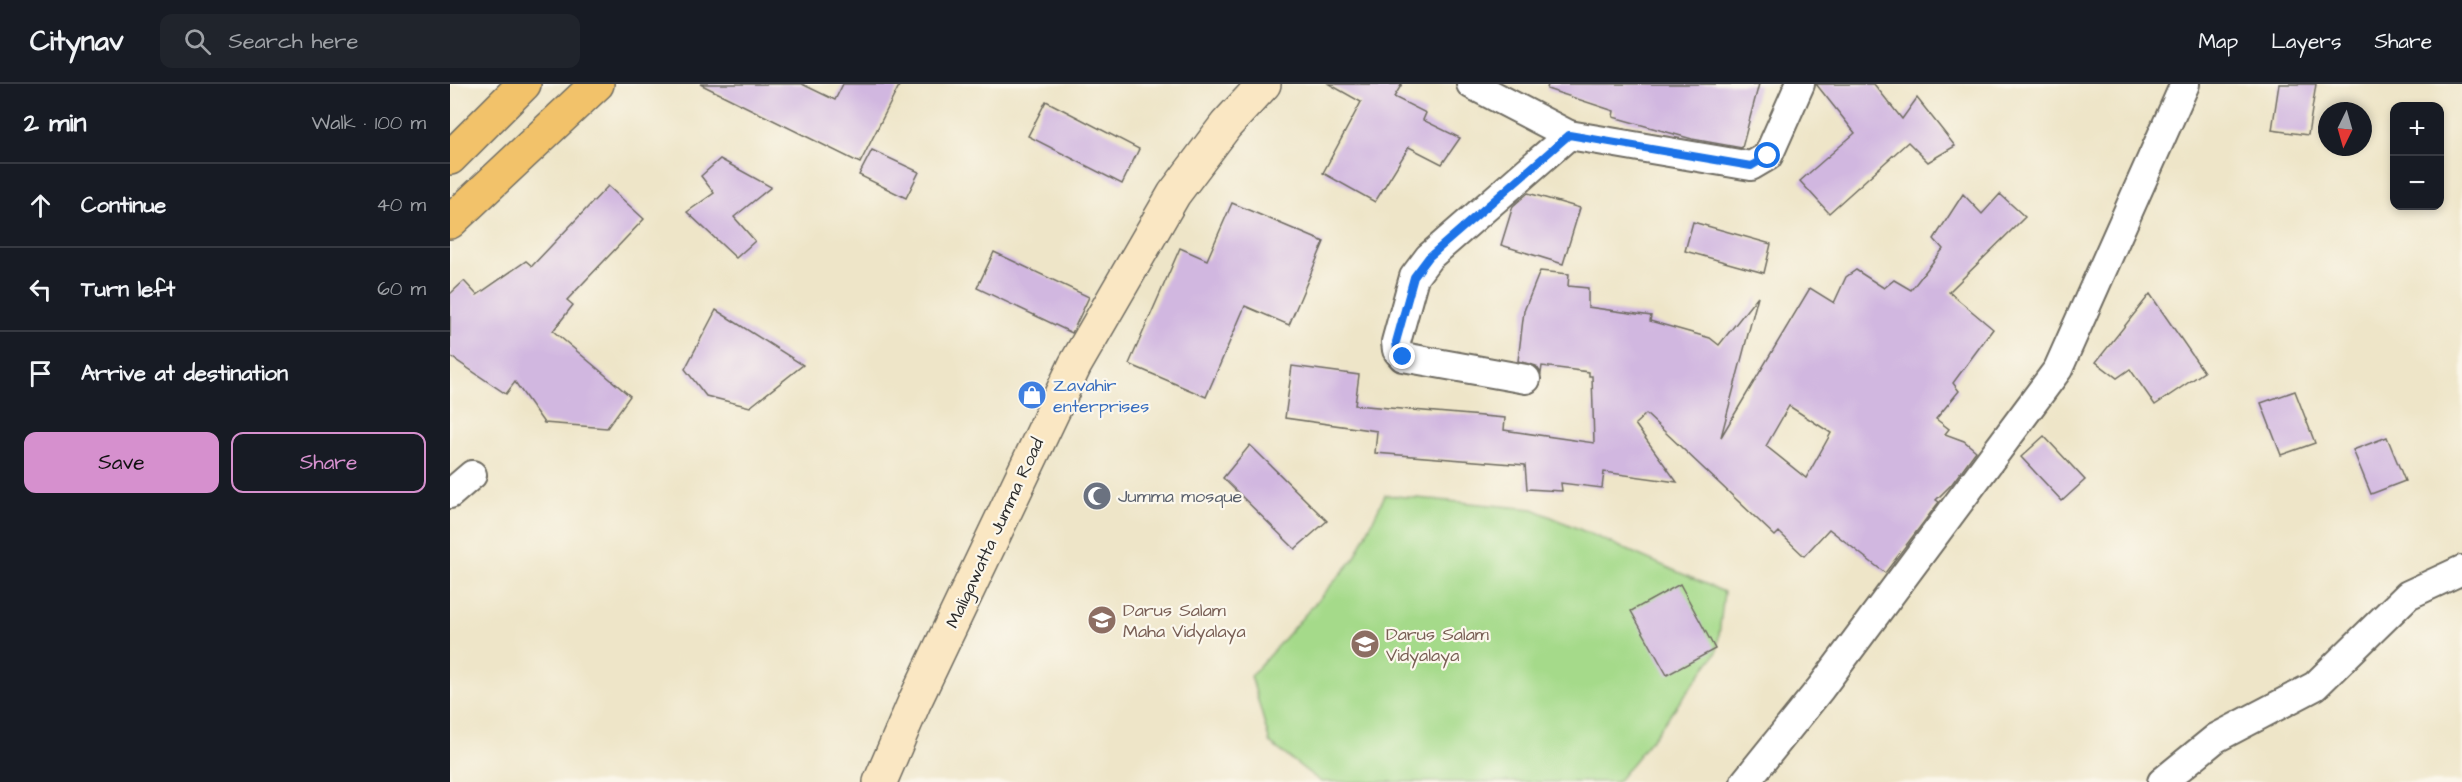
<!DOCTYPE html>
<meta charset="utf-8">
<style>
body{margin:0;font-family:"Architects Daughter",sans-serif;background:#20242c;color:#f1f3f6}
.controls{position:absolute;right:18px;top:18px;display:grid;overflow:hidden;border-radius:12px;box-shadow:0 3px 9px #0003}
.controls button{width:54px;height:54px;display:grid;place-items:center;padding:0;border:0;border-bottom:2px solid #363941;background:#171b24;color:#f1f3f6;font:30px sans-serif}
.compass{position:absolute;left:1868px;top:18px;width:54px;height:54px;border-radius:50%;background:#171b24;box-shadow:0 3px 9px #0003;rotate:185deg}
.stop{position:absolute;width:18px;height:18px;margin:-14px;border:4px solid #1a73e8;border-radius:50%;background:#fff}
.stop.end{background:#1a73e8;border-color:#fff;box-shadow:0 2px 6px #0008}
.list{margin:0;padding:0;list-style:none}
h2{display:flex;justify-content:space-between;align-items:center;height:78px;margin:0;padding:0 24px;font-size:26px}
h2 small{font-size:20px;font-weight:400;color:#9ea1a6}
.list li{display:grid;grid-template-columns:39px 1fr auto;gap:18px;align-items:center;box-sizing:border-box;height:84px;padding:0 24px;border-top:2px solid #363941}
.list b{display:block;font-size:22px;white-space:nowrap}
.list em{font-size:20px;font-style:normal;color:#9ea1a6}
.actions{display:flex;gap:12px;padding:18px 24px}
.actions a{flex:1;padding:14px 0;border:2px solid #d690ce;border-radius:12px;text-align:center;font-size:21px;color:#d690ce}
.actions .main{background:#d690ce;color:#111}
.icon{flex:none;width:33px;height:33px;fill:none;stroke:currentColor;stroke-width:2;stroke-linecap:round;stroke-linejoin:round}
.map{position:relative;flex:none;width:2012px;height:698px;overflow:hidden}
header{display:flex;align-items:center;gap:36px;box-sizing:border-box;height:84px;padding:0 30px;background:#171b24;border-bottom:2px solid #363941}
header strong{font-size:28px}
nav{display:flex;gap:33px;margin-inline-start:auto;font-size:21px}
.search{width:420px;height:54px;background:#20242c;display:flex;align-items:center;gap:15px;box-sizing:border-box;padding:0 21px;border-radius:12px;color:#9ea1a6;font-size:22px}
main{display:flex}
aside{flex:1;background:#171b24}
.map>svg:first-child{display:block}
.green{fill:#a5da8a;stroke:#68825a;stroke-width:1.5}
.building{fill:#d1b7e0;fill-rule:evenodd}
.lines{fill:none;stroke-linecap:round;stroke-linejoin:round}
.street-casing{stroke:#6f6c62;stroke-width:32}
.secondary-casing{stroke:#6f6c62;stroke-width:36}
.highway-casing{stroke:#6f6c62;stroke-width:36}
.street{stroke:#fff;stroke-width:28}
.secondary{stroke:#fae7c3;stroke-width:33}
.highway{stroke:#f2c26a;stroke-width:33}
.route{stroke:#1a73e8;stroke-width:8}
.labels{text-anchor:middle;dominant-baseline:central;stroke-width:4.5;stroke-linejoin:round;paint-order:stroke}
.shop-label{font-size:18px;fill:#366cbe;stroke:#fbf7ec;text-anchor:start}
.worship-label{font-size:18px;fill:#5b616d;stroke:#fbf7ec;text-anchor:start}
.street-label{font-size:18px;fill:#2b2b2b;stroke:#fbf7ec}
.education-label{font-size:18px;fill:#785e54;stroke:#fbf7ec;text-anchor:start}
</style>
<header>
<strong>Citynav</strong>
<div class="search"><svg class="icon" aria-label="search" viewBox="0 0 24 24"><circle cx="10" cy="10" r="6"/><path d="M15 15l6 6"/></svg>Search here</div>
<nav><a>Map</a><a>Layers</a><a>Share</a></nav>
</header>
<main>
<aside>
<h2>2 min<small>Walk · 100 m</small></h2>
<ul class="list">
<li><svg class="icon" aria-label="ahead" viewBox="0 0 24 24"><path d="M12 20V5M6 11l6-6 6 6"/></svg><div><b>Continue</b></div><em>40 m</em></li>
<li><svg class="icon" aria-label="left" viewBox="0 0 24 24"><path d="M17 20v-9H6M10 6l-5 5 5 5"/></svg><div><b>Turn left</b></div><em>60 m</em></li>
<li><svg class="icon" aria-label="arrive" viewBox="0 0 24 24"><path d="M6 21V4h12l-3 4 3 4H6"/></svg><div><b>Arrive at destination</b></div></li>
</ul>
<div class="actions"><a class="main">Save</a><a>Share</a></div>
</aside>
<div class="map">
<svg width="2012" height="698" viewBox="0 0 2012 698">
<rect width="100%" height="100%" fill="#fbf7ec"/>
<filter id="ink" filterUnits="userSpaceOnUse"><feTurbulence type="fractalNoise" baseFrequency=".0167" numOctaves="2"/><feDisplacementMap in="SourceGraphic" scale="12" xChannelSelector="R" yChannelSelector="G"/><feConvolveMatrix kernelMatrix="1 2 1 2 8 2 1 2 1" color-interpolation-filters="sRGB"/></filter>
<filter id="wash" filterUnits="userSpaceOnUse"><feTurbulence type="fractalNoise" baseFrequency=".008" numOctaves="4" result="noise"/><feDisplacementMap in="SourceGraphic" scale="24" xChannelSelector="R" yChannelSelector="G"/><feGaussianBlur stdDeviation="1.35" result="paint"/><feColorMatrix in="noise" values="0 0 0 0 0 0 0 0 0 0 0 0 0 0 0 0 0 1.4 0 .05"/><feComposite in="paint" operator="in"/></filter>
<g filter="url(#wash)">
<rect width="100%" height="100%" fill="#eee5c8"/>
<path class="green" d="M935 411 1083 425 1274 508 1267 568 1205 651 1167 698H871L820 659 801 592 904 475Z"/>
<g id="blocks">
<g class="building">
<path d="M250 0H352L385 16 393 0H450L410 79Z"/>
<path d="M879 0H952L944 13 976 29 973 36 1010 54 992 80 959 63 925 118 873 89 911 18Z"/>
<path d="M1098 0H1309L1292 64 1242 55 1163 33 1164 27 1097 5Z"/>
<path d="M1366 0H1424L1452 35 1467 14 1505 62 1478 78 1458 58 1379 129 1350 97 1405 49Z"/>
<path d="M1829 0H1866L1858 51 1822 46Z"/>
<path d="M596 17 689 65 672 100 578 52Z"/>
<path d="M422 66 469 88 456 114 409 91Z"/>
<path d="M270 75 321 103 284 133 305 157 286 174 237 128 264 109 251 92Z"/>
<path d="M158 102 194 135 117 216 123 221 103 247 180 312 157 344 94 339 65 298 56 310 0 272V210L14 197 27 211 76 177 82 182Z"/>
<path d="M1078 109 1130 124 1113 180 1051 161 1063 122Z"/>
<path d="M1513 110 1532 130 1550 110 1575 133 1499 208 1543 245 1503 299 1509 307 1486 335 1499 345 1495 350 1514 357 1526 367 1501 401 1486 416 1489 418 1435 489 1379 445 1354 472 1329 448 1325 452 1196 330 1185 340 1227 398 1154 388 1152 404 1111 399 1112 407 1077 405 1075 381 925 369 927 347 835 334 842 282 909 291 905 321 1055 334 1054 346 1144 359 1142 292H1139V288L1092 282 1091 289 1086 282 1068 277 1074 227 1090 187 1119 190 1118 202 1138 204V223L1201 232 1200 237 1260 254 1269 261 1308 212 1271 353 1360 204 1384 219 1396 193 1406 186 1434 204 1444 196 1461 206 1493 165 1484 155ZM1339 322 1381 349 1356 394 1316 362Z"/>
<path d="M782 119 874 158 839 241 795 222 756 313 679 280 730 164 757 176Z"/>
<path d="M1243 138 1321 160 1314 189 1235 167Z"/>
<path d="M544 168 639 213 622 249 527 204Z"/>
<path d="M1700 210 1754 288 1705 321 1680 285 1667 294 1646 278Z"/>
<path d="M266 226 353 281 300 323 256 312 235 285Z"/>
<path d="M1845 307 1865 359 1831 371 1811 319Z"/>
<path d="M1594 352 1635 396 1612 417 1571 373Z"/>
<path d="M1937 353 1955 397 1921 410 1903 366Z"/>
<path d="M800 361 877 437 845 465 773 394Z"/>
<path d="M1230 500 1265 565 1217 591 1181 527Z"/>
</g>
</g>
</g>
<g filter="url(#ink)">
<use href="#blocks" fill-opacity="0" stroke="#6f6c62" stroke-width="1.5"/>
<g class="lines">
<g class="street-casing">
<g id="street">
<path d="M1021 0 1119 51 1301 82 1318 72 1350 0"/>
<path d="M1076 295 953 273 947 266 946 258 964 193 979 173 1119 51"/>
<path d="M0 410 22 391"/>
<path d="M1295 698 1370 605 1608 285 1735 0"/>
<path d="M1712 698 1766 654 1865 602 1958 511 2012 486"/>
</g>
</g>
<g class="secondary-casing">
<path id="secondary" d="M430 698 464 619 625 281 724 110 776 41 814 0"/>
</g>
<g class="highway-casing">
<g id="highway">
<path d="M0 74 74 0"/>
<path d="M0 138 147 0"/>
</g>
</g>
<use href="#street" class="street"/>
<use href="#secondary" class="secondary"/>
<use href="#highway" class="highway"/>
</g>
</g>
<g class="lines" filter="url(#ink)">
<path class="route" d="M953 273 947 266 946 258 964 193 979 173 1119 51 1301 82 1318 72"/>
</g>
<defs>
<g id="shop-disc" transform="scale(1.5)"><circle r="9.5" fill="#3f7fe0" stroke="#fbf7ec"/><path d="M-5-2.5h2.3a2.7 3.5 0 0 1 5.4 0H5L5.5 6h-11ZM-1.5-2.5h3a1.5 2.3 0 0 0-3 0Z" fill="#fff"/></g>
<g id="mosque-disc" transform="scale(1.5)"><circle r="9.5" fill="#6b7280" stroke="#fbf7ec"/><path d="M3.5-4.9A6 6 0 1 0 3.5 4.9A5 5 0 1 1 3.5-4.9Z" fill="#fff"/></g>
<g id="school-disc" transform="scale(1.5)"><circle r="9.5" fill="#8d6e63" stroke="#fbf7ec"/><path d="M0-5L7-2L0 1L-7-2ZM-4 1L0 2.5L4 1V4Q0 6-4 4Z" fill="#fff"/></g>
</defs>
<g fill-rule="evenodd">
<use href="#shop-disc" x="582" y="311"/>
<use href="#mosque-disc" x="647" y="412"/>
<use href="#school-disc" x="652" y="536"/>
<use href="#school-disc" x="915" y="560"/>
</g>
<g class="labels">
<g class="shop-label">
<text x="603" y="301">Zavahir<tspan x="603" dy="21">enterprises</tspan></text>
</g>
<g class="worship-label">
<text x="668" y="412">Jumma mosque</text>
</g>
<g class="street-label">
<text transform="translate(545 449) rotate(-65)">Maligawatta Jumma Road</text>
</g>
<g class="education-label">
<text x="673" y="526">Darus Salam<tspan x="673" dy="21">Maha Vidyalaya</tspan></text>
<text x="936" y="550">Darus Salam<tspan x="936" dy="21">Vidyalaya</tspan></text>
</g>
</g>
</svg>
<div class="controls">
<button>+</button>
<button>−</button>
</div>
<svg class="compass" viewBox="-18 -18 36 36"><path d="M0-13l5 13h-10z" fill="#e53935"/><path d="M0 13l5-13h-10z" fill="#9ea1a6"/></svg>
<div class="stop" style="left:1318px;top:72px"></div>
<div class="stop end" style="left:953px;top:273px"></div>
</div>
</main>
